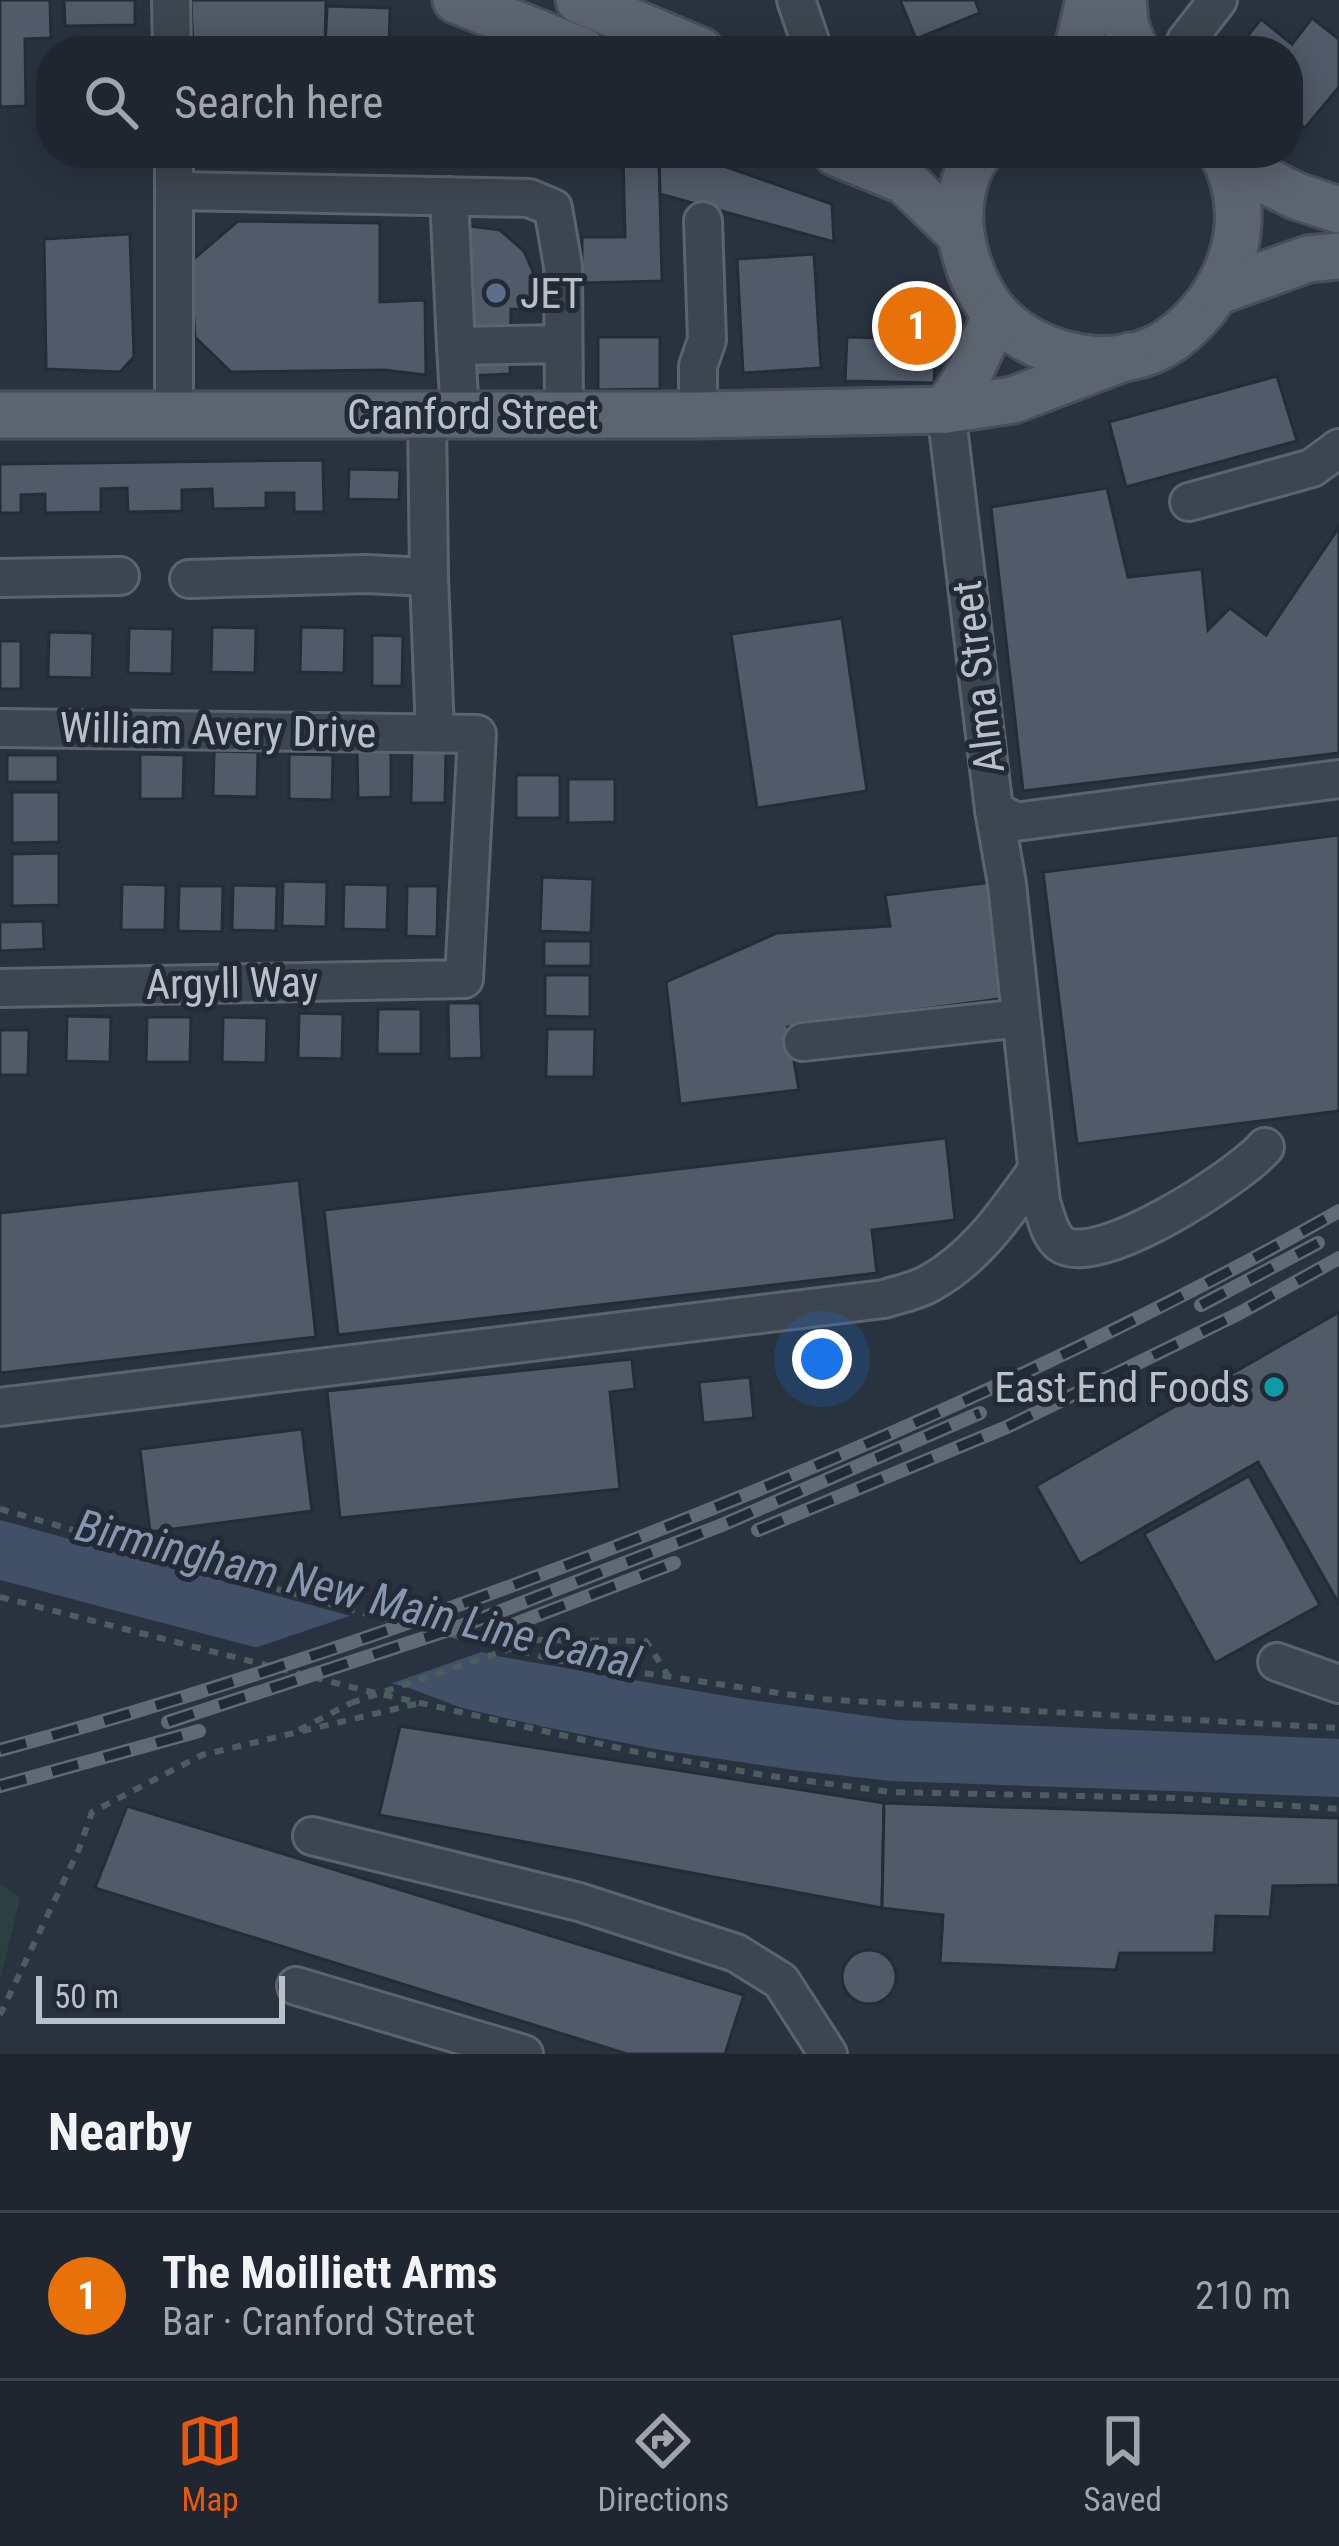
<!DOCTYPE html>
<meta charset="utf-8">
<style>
body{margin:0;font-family:"Roboto Condensed",sans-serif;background:#272e38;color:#f1f3f6}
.scale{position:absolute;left:36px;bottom:30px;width:249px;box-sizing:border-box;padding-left:12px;border:6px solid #bac0ca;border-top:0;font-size:33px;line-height:42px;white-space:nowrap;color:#bac0ca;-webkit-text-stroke:9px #222a35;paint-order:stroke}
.you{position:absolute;left:822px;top:1359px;width:42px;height:42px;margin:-30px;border:9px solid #fff;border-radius:50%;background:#1a73e8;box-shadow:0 0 0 18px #1a73e833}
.badge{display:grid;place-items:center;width:78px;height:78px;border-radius:50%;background:#ea580c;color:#fff;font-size:39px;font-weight:700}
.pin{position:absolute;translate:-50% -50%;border:6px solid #fff;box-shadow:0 3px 12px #0006}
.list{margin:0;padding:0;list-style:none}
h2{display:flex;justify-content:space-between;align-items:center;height:156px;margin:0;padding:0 48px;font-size:51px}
h2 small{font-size:39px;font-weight:400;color:#a1a5ab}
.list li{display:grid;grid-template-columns:78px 1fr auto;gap:36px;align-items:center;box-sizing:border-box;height:168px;padding:0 48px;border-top:3px solid #3c434c}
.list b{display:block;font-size:45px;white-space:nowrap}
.list p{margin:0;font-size:39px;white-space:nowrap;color:#a1a5ab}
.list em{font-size:39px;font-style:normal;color:#a1a5ab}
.icon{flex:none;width:66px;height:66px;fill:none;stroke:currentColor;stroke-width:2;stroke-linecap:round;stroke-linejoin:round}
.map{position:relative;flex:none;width:1339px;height:2054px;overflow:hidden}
.search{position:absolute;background:#1f2630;box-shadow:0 6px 30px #0003;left:36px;right:36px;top:36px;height:132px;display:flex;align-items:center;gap:30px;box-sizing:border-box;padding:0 42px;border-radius:48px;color:#a1a5ab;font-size:45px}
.sheet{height:324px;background:#1f2630}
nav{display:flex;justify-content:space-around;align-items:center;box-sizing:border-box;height:168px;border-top:3px solid #3c434c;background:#1f2630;font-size:33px;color:#a1a5ab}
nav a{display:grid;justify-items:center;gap:6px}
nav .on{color:#ea580c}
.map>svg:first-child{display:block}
.green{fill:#2c4042}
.water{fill:#415067}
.pier{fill:#293340}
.building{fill:#505a68;stroke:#242c37;stroke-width:3}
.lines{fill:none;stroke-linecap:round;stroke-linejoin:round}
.minor-casing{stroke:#5b636d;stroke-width:42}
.major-casing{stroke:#474e59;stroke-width:51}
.path{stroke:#4c5d60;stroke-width:6;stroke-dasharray:9 9;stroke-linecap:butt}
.minor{stroke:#3d4550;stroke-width:36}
.major{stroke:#5c6470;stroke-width:45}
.rail-casing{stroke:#606976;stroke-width:14}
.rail{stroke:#222a35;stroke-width:9;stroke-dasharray:27;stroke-linecap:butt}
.path-bridge{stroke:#4c5d60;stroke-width:6;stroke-dasharray:9 9;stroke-linecap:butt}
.service-dot{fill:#5c6f8a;stroke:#222a35;stroke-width:4.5}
.culture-dot{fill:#0f9aa8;stroke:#222a35;stroke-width:4.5}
.labels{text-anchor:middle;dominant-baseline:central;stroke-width:10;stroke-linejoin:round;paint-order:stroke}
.poi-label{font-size:42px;fill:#bac0ca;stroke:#222a35;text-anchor:start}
.street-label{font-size:42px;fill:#bac0ca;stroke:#222a35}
.water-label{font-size:45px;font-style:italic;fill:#8596ae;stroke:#222a35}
</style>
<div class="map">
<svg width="1339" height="2054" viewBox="0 0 1339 2054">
<rect width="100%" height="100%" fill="#293340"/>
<path class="green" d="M0 1884 20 1898 0 1981Z"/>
<path class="water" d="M0 1520 497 1656 737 1698 897 1720 1339 1739V1797L891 1781 794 1770 660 1750 540 1726 462 1708 409 1688 0 1580Z"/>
<path class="pier" d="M361 1612 493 1648 381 1687 243 1652Z"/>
<g class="building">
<path d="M0 0H50L51 38 25 39 26 106 0 107Z"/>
<path d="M64 0H135V25L65 26Z"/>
<path d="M191 0H326L325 51H193Z"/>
<path d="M900 0H975L980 13 916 39Z"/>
<path d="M327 6 390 8 389 51H325Z"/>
<path d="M1312 18 1339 39V87L1305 128 1288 115V51H1245L1239 47 1261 19 1292 44Z"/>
<path d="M389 41 452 42V51H389Z"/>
<path d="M451 153H476L475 164 451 165Z"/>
<path d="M497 153H584V162L497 163Z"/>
<path d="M623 153H659L662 281 582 283V237H625Z"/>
<path d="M659 153H687L832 204 834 242 660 194Z"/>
<path d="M238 221 380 223V302L425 300 426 375 384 370 231 372 195 337 190 262Z"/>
<path d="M455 224 500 230 524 251 535 276 534 310 511 309 510 374 444 377Z"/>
<path d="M130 234 134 357 120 372 46 369 44 239Z"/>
<path d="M814 254 821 368 743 373 737 259Z"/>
<path d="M889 306 937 307 934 383 845 381 847 337 888 338Z"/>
<path d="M598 337H660V389L598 390Z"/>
<path d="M1277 376 1297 441 1126 487 1109 422Z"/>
<path d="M323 460 324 512H294V493H266V508L213 509 212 489 182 490V511L128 512 127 488 101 489V512L45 513V494L21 495V513H0V464Z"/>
<path d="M349 469 400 470 399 500 348 499Z"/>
<path d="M1107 488 1128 577 1202 569 1208 630 1230 608 1266 635 1339 527V753L1023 791 991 507Z"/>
<path d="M842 618 867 791 757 808 731 634Z"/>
<path d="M212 627 256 628 255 673 211 672Z"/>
<path d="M301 627 345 628 344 673 300 672Z"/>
<path d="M129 628 173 629 172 674 128 673Z"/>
<path d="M49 632 93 633 92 678 48 677Z"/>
<path d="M372 635 403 636 402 686H372Z"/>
<rect x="0" y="641" width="21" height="48"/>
<path d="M391 750V797L358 798 357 751Z"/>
<path d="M214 751 258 752 257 797 213 796Z"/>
<path d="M412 751H446L445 803H411Z"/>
<path d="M140 754 184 755 183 799H140Z"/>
<path d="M289 754 333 755 332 800 289 799Z"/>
<rect x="7" y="755" width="51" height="27"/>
<rect x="516" y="775" width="44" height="43"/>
<path d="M568 779H615V822L568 823Z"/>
<path d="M12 792H59V842L12 843Z"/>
<path d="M1339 835V1111L1077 1144 1043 872Z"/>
<path d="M59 853V905L12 906V854Z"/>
<path d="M542 877 593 879 591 933 540 931Z"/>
<path d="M283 881 327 882 326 927 282 926Z"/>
<path d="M993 882 1007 998 788 1027 799 1090 680 1104 666 982 777 933 890 926 885 895Z"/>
<path d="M122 884 166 885 165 930H121Z"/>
<path d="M344 884 388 885 387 930 343 929Z"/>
<path d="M233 885 277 886 276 931 232 930Z"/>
<path d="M179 886H223L222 932 178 931Z"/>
<path d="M407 886H438L437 937 406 936Z"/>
<path d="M43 921 44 949 0 951V922Z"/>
<rect x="544" y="941" width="47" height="25"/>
<path d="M545 975H590V1017L545 1016Z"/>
<path d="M448 1003H480L482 1058 449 1059Z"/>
<path d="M378 1009H421V1054H377Z"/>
<path d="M299 1013 343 1014 342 1059 298 1058Z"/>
<path d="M67 1016 111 1017 110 1062 66 1061Z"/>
<path d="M147 1017H191L190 1062H146Z"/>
<path d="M223 1017 267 1018 266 1063 222 1062Z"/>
<path d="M547 1029H595L594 1077H546Z"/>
<path d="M0 1030H29L28 1075H0Z"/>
<path d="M946 1138 955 1220 872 1230 877 1273 338 1335 324 1210Z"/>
<path d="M299 1180 316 1337 0 1373V1213Z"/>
<path d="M1339 1312V1604L1258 1462 1080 1564 1036 1486Z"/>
<path d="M632 1359 635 1389 610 1392 620 1489 340 1518 327 1391Z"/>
<path d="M750 1377 754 1418 703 1423 699 1382Z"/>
<path d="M302 1429 312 1511 150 1532 140 1449Z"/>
<path d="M1249 1476 1320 1605 1215 1663 1144 1534Z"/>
<path d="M400 1726 884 1803 882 1908 379 1815Z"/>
<path d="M884 1803 1339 1818V1885L1273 1886 1270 1917 1216 1916 1214 1953H1120L1116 1970 940 1963 943 1915 882 1908Z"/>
<path d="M127 1806 744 1995 725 2054H627L95 1888Z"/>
<circle cx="869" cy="1977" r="27"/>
</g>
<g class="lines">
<g class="minor-casing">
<g id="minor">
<path d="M171 0 172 51"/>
<path d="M796 0 810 41"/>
<path d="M1186 41 1218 0"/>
<path d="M174 153V414"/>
<path d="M174 191 529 198 553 208 563 266 564 413"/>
<path d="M449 196 456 346"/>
<path d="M946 410 994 810 1016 822 1339 779"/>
<path d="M427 414 429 577"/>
<path d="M460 414 456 346 563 344"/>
<path d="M698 415V366L707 340 703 221"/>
<path d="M1189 502 1312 468 1339 448"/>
<path d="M0 578 120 576"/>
<path d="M189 579 365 574 429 577 435 733"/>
<path d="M0 728 477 734 464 979 0 988"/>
<path d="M994 810 1007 884 1041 1202C1046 1216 1049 1235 1061 1244 1097 1270 1239 1177 1265 1147"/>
<path d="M803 1042 1021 1018"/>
<path d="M0 1407 884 1299C899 1294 917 1291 930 1283 976 1258 1007 1212 1037 1170"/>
<path d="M1277 1662 1339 1684"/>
<path d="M312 1836 579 1902 736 1953 781 1981 828 2054"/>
<path d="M296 1986 524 2054"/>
</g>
</g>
<g class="major-casing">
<g id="major">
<path d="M456 0 583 51"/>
<path d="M579 0 701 51"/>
<path d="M1123 0 1125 24 1135 51"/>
<path d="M1077 51 1089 0"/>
<path d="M836 153 905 181 959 233"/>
<path d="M979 153C959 178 956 219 964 249 970 273 979 295 996 314 1037 360 1121 376 1172 339 1231 296 1258 219 1222 153"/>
<path d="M1227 161 1296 196 1339 210"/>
<path d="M1219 291 1308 259 1339 256"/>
<path d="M946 410 969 374 996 315"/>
<path d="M0 415H698L946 410 1013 400 1129 356"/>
</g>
</g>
<g class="path">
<path d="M0 1509 336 1606 555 1660 820 1699 1339 1728"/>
<path d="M0 1597 363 1690 641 1753 763 1775 891 1792 1174 1798 1339 1809"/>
<path d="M536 1640 646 1641 669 1677"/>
<path d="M299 1730 351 1703"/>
<path d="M0 2015 79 1849 92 1812 202 1755 416 1704"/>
</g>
<use href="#minor" class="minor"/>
<use href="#major" class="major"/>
<g class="rail-casing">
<g id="rail">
<path d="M1201 1305 1318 1243"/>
<path d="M758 1530 1007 1427 1238 1314 1339 1258"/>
<path d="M489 1634 674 1563"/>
<path d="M168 1722 470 1623 722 1525 980 1413"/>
<path d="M0 1750C217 1692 429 1619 638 1538 878 1444 1115 1338 1339 1211"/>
<path d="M0 1786 199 1731"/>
</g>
</g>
<use href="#rail" class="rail"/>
<path class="path-bridge" d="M351 1703 536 1640"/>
</g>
<circle class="service-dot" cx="496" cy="293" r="12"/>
<circle class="culture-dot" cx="1274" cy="1387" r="12"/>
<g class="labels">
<g class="poi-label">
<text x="520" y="293">JET</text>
<text x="1250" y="1387" text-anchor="end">East End Foods</text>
</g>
<g class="street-label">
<text x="473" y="414">Cranford Street</text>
<text transform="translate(978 677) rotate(-97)">Alma Street</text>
<text transform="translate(218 730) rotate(1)">William Avery Drive</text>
<text transform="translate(232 983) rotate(-1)">Argyll Way</text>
</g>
<g class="water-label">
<text transform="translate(358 1594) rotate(14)">Birmingham New Main Line Canal</text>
</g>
</g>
</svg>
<div class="scale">50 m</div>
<div class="you"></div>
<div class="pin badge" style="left:917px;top:326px;background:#e8710a">1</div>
<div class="search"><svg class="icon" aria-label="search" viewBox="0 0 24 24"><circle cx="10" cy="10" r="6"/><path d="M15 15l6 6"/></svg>Search here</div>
</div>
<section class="sheet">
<h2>Nearby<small></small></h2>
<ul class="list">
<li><span class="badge" style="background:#e8710a">1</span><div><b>The Moilliett Arms</b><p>Bar · Cranford Street</p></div><em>210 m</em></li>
</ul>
</section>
<nav>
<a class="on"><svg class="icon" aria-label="map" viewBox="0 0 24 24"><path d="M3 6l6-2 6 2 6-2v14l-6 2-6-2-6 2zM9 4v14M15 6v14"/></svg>Map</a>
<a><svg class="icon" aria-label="directions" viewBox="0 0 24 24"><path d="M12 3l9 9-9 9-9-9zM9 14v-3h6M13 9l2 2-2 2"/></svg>Directions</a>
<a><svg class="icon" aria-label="saved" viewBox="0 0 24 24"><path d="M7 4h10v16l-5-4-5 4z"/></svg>Saved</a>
</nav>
